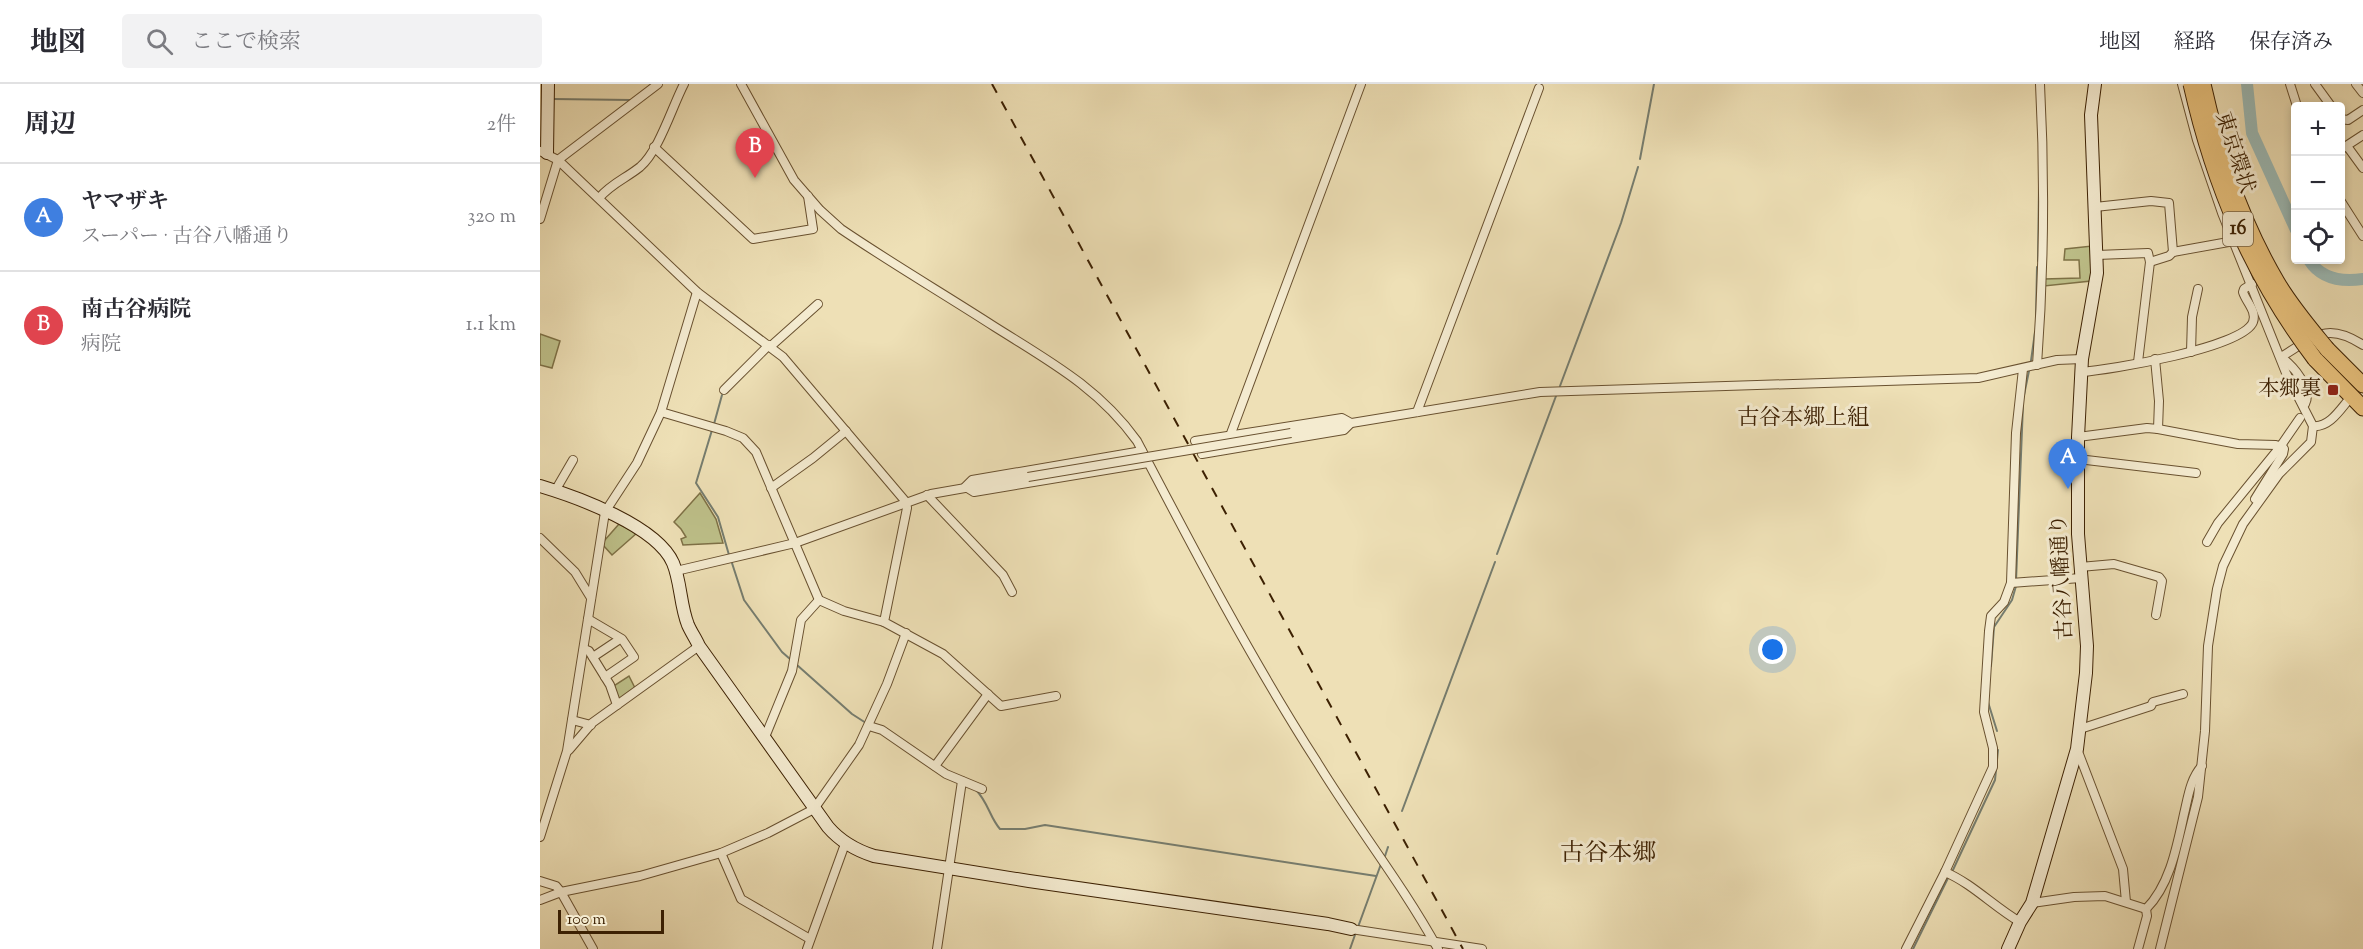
<!DOCTYPE html>
<html lang="ja">
<meta charset="utf-8">
<style>
body{margin:0;font-family:"Sorts Mill Goudy","Noto Serif JP",serif;background:#f2f2f3;color:#2b2b33}
.controls{position:absolute;right:18px;top:18px;display:grid;overflow:hidden;border-radius:6px;box-shadow:0 3px 9px #0003}
.controls button{width:54px;height:54px;display:grid;place-items:center;padding:0;border:0;border-bottom:2px solid #e1e1e2;background:#fff;color:#2b2b33;font:30px sans-serif}
.scale{position:absolute;left:18px;bottom:15px;width:106px;box-sizing:border-box;padding-left:6px;border:3px solid #3d2103;border-top:0;font-size:16px;line-height:21px;white-space:nowrap;color:#3d2103;-webkit-text-stroke:4px #f4ebd0;paint-order:stroke}
.you{position:absolute;left:1233px;top:566px;width:21px;height:21px;margin:-15px;border:4px solid #fff;border-radius:50%;background:#1a73e8;box-shadow:0 0 0 9px #1a73e833}
.badge{display:grid;place-items:center;width:39px;height:39px;border-radius:50%;background:#8f2418;color:#fff;font-size:20px;font-weight:700}
.pin{position:absolute;translate:-50% -50px;filter:drop-shadow(0 2px 3px #0008)}
.pin::after{content:'';position:absolute;top:32px;width:21px;height:18px;background:inherit;clip-path:polygon(0 0,100% 0,50% 100%)}
.list{margin:0;padding:0;list-style:none}
h2{display:flex;justify-content:space-between;align-items:center;height:78px;margin:0;padding:0 24px;font-size:26px}
h2 small{font-size:20px;font-weight:400;color:#7c7c81}
.list li{display:grid;grid-template-columns:39px 1fr auto;gap:18px;align-items:center;box-sizing:border-box;height:108px;padding:0 24px;border-top:2px solid #e1e1e2}
.list b{display:block;font-size:22px;white-space:nowrap}
.list p{margin:0;font-size:20px;white-space:nowrap;color:#7c7c81}
.list em{font-size:20px;font-style:normal;color:#7c7c81}
.icon{flex:none;width:33px;height:33px;fill:none;stroke:currentColor;stroke-width:2;stroke-linecap:round;stroke-linejoin:round}
.map{position:relative;flex:none;width:1823px;height:865px;overflow:hidden}
header{display:flex;align-items:center;gap:36px;box-sizing:border-box;height:84px;padding:0 30px;background:#fff;border-bottom:2px solid #e1e1e2}
header strong{font-size:28px}
nav{display:flex;gap:33px;margin-inline-start:auto;font-size:21px}
.search{width:420px;height:54px;background:#f2f2f3;display:flex;align-items:center;gap:15px;box-sizing:border-box;padding:0 21px;border-radius:6px;color:#7c7c81;font-size:22px}
main{display:flex}
aside{flex:1;background:#fff}
.map>svg:first-child{display:block}
.green{fill:#bec18a;stroke:#7e7146;stroke-width:1.5}
.lines{fill:none;stroke-linecap:round;stroke-linejoin:round}
.stream{stroke:#767d6f;stroke-width:2}
.river{stroke:#9cbbb7;stroke-width:12}
.street-casing{stroke:#695130;stroke-width:10}
.secondary-casing{stroke:#3d2103;stroke-width:14}
.highway-casing{stroke:#3d2103;stroke-width:17}
.street{stroke:#f4ebd0;stroke-width:8}
.secondary{stroke:#f4ebd0;stroke-width:12}
.highway{stroke:#e7c07b;stroke-width:15}
.rail{stroke:#3d2103;stroke-width:2;stroke-dasharray:10 10;stroke-linecap:butt}
.street-bridge-casing{stroke:#695130;stroke-width:10;stroke-linecap:butt}
.highway-bridge-casing{stroke:#3d2103;stroke-width:17;stroke-linecap:butt}
.street-bridge{stroke:#f4ebd0;stroke-width:8}
.highway-bridge{stroke:#e7c07b;stroke-width:15}
.poi-dot{fill:#8f2418;stroke:#f4ebd0;stroke-width:2}
.labels{text-anchor:middle;dominant-baseline:central;stroke-width:6;stroke-linejoin:round;paint-order:stroke}
.shield{fill:#f4ebd0;stroke:#745e40;stroke-width:1.5}
.shield-label{font-size:20px;font-weight:bold;fill:#3d2103}
.street-label{font-size:21px;fill:#3d2103;stroke:#f4ebd0}
.poi-label{font-size:21px;fill:#3d2103;stroke:#f4ebd0;text-anchor:end}
.neighbourhood-label{font-size:22px;fill:#3d2103;stroke:#f4ebd0}
.quarter-label{font-size:24px;fill:#3d2103;stroke:#f4ebd0}
</style>
<header>
<strong>地図</strong>
<div class="search"><svg class="icon" aria-label="search" viewBox="0 0 24 24"><circle cx="10" cy="10" r="6"/><path d="M15 15l6 6"/></svg>ここで検索</div>
<nav><a>地図</a><a>経路</a><a>保存済み</a></nav>
</header>
<main>
<aside>
<h2>周辺<small>2件</small></h2>
<ul class="list">
<li><span class="badge" style="background:#3f7fe0">A</span><div><b>ヤマザキ</b><p>スーパー · 古谷八幡通り</p></div><em>320 m</em></li>
<li><span class="badge" style="background:#e0444e">B</span><div><b>南古谷病院</b><p>病院</p></div><em>1.1 km</em></li>
</ul>
</aside>
<div class="map">
<svg width="1823" height="865" viewBox="0 0 1823 865">
<rect width="100%" height="100%" fill="#eee0b6"/>
<filter id="stains"><feTurbulence type="fractalNoise" baseFrequency=".00333" numOctaves="4"/><feColorMatrix values="0 0 0 0 .2 0 0 0 0 .09 0 0 0 0 .02 0 0 0 .5 -.17"/></filter>
<radialGradient id="worn" r=".72"><stop offset=".6" stop-color="#630" stop-opacity="0"/><stop offset="1" stop-color="#630" stop-opacity=".3"/></radialGradient>
<g class="green">
<path d="M1552 162 1551 197 1504 202V195L1540 194 1539 176H1524L1525 165Z"/>
<path d="M0 250 20 257 12 284 0 281Z"/>
<path d="M160 409 176 435 183 459 143 461 141 455 146 453 141 445 134 438Z"/>
<path d="M79 440 97 449 72 471 63 461 64 457Z"/>
<path d="M89 592 96 606 78 618 72 603Z"/>
</g>
<g class="lines">
<g class="stream">
<path d="M13 15 91 16"/>
<path d="M1100 75 1114 0"/>
<path d="M1498 177 1499 102"/>
<path d="M1496 234 1497 183"/>
<path d="M1491 277 1495 248"/>
<path d="M1020 302 1081 139 1098 83"/>
<path d="M1484 311 1489 287"/>
<path d="M174 340 182 311"/>
<path d="M172 346 156 399 178 433 189 471"/>
<path d="M957 470 1016 312"/>
<path d="M191 476 204 516 242 568 250 575"/>
<path d="M1476 497 1483 320"/>
<path d="M257 581 312 630 326 639"/>
<path d="M1451 582 1454 543 1472 516 1476 502"/>
<path d="M1448 618 1457 647"/>
<path d="M436 706C448 718 450 734 460 745H485L505 741 836 792"/>
<path d="M862 727 955 478"/>
<path d="M845 772 848 763"/>
<path d="M1412 788 1455 696 1458 666"/>
<path d="M818 843 841 780"/>
<path d="M810 865 816 848"/>
<path d="M1373 865 1409 792"/>
</g>
<g class="river">
<path d="M1707 0 1712 49 1756 146"/>
<path d="M1769 176C1781 195 1802 198 1823 195"/>
</g>
<g class="street-casing">
<g id="street">
<path d="M201 0 254 96 280 126 301 145C351 179 404 210 455 243 509 277 559 304 597 357 654 466 711 575 777 678 816 742 861 798 898 865"/>
<path d="M1750 0 1757 22"/>
<path d="M1775 0 1791 22"/>
<path d="M1816 0 1823 9"/>
<path d="M1800 35 1808 36 1823 26"/>
<path d="M1807 62 1823 84"/>
<path d="M114 63 213 155 273 145 268 112"/>
<path d="M1800 66 1823 51"/>
<path d="M0 67 18 76 157 208 243 273 366 418 367 424 344 538 403 570 461 622 516 612"/>
<path d="M59 114C72 99 85 95 100 83 119 67 132 23 144 0"/>
<path d="M1800 116 1823 152"/>
<path d="M1555 123 1611 117 1629 119 1633 168"/>
<path d="M0 135 18 76 118 0"/>
<path d="M1557 171 1608 169 1610 178 1598 278"/>
<path d="M1610 178 1629 172 1633 168 1694 157"/>
<path d="M231 262 278 220"/>
<path d="M1651 268 1652 233 1658 205"/>
<path d="M1741 273C1774 253 1786 237 1823 261"/>
<path d="M1741 273C1753 282 1773 304 1765 320"/>
<path d="M1615 275 1619 317 1618 345"/>
<path d="M1497 281C1504 187 1505 94 1500 0"/>
<path d="M1541 288C1569 286 1703 264 1713 238 1717 227 1706 218 1703 208L1704 205 1712 200"/>
<path d="M184 306 229 261"/>
<path d="M121 328 186 347 203 354 216 368 279 516 304 527 344 538"/>
<path d="M877 328 999 4"/>
<path d="M1773 342C1790 344 1801 324 1811 313"/>
<path d="M751 349 1000 308 1438 294 1517 276 1542 275"/>
<path d="M690 352 821 0"/>
<path d="M1538 353 1607 344 1618 345 1698 360 1736 361 1740 363 1760 334"/>
<path d="M655 357 802 334 811 339 804 346 662 370"/>
<path d="M1538 375 1656 389"/>
<path d="M425 403 432 396 602 367"/>
<path d="M426 403 434 408 608 379"/>
<path d="M231 404 273 374 306 347"/>
<path d="M15 407 33 376"/>
<path d="M387 411 463 491 472 508"/>
<path d="M1715 415 1743 370 1744 365 1741 361"/>
<path d="M0 454 35 488 51 514"/>
<path d="M1667 458 1678 439 1740 363"/>
<path d="M1540 483 1574 480 1619 493 1622 497 1616 531"/>
<path d="M136 487 255 459 391 410 488 393"/>
<path d="M1471 499 1541 494"/>
<path d="M48 535 82 555 94 573 65 593"/>
<path d="M44 565 49 567 70 601 77 621"/>
<path d="M53 573 80 555"/>
<path d="M32 636 51 641"/>
<path d="M329 642 342 646 406 690 442 705"/>
<path d="M1540 645 1611 622 1613 618 1643 610"/>
<path d="M225 653 252 587 261 536 279 516"/>
<path d="M1537 665 1583 785 1586 818"/>
<path d="M29 666 52 639 159 562"/>
<path d="M395 682 448 610"/>
<path d="M0 753 27 667 65 428 97 379 121 328 157 208"/>
<path d="M181 769 201 815 270 855"/>
<path d="M1405 788C1433 800 1454 823 1480 838"/>
<path d="M0 797 16 802 21 808 53 865"/>
<path d="M0 816 21 808 100 792 181 769 228 749 274 725 319 661 347 600 366 549"/>
<path d="M1492 819 1534 813 1565 812 1606 825C1630 801 1637 762 1644 730 1648 714 1650 695 1662 682"/>
<path d="M811 845 942 865"/>
<path d="M267 865 305 760"/>
<path d="M397 865 422 697"/>
<path d="M1366 865 1405 788 1453 683V664L1444 628 1449 547 1451 532 1464 518 1471 499 1476 349 1483 285"/>
<path d="M1598 865 1607 832 1606 825"/>
<path d="M1620 865 1658 713 1665 647 1668 562 1677 505 1683 482 1703 440 1739 390 1771 358 1773 342 1746 289 1682 129 1657 56 1642 0"/>
</g>
</g>
<g class="secondary-casing">
<g id="secondary">
<path d="M7 69 8 0"/>
<path d="M0 402C37 413 117 442 133 479 141 498 140 521 148 541 151 548 156 555 159 562L288 743C301 758 315 766 334 772L489 797 788 840 811 845"/>
<path d="M1468 865 1480 838 1492 819 1537 665 1546 589 1547 562 1538 450V353L1542 275 1557 189 1551 31 1555 0"/>
</g>
</g>
<g class="highway-casing">
<g id="highway">
<path d="M1787 265 1823 301"/>
<path d="M1775 275 1823 324"/>
</g>
</g>
<use href="#street" class="street"/>
<use href="#secondary" class="secondary"/>
<use href="#highway" class="highway"/>
<path class="rail" d="M452 0 923 865"/>
<g class="street-bridge-casing">
<path id="street-bridge" d="M488 393 751 349"/>
</g>
<g class="highway-bridge-casing">
<g id="highway-bridge">
<path d="M1651 0C1674 102 1712 192 1775 275"/>
<path d="M1663 0C1678 68 1701 137 1737 198 1751 222 1769 243 1787 265"/>
</g>
</g>
<use href="#street-bridge" class="street-bridge"/>
<use href="#highway-bridge" class="highway-bridge"/>
</g>
<rect class="poi-dot" x="1787" y="300" width="12" height="12" rx="3"/>
<g class="labels">
<rect class="shield" x="1683" y="128" width="30" height="34" rx="4.5"/>
<g class="shield-label">
<text x="1698" y="145">16</text>
</g>
<g class="street-label">
<text transform="translate(1694 69) rotate(72)">東京環状</text>
<text transform="translate(1523 493) rotate(-93)">古谷八幡通り</text>
</g>
<g class="poi-label">
<text x="1781" y="306">本郷裏</text>
</g>
<g class="neighbourhood-label">
<text x="1263" y="335">古谷本郷上組</text>
</g>
<g class="quarter-label">
<text x="1068" y="770">古谷本郷</text>
</g>
</g>
<rect width="100%" height="100%" filter="url(#stains)"/>
<rect width="100%" height="100%" fill="url(#worn)"/>
</svg>
<div class="controls">
<button>+</button>
<button>−</button>
<button><svg class="icon" aria-label="locate" viewBox="0 0 24 24"><circle cx="12" cy="12" r="6"/><path d="M12 2v4M12 18v4M2 12h4M18 12h4"/></svg></button>
</div>
<div class="scale">100 m</div>
<div class="you"></div>
<div class="pin badge" style="left:1528px;top:405px;background:#3f7fe0">A</div>
<div class="pin badge" style="left:215px;top:94px;background:#e0444e">B</div>
</div>
</main>
